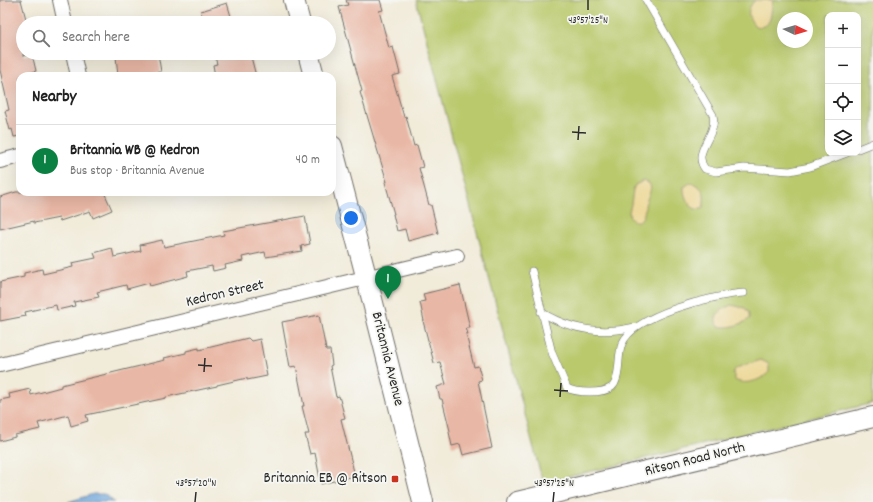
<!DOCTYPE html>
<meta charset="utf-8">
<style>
body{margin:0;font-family:Dekko,sans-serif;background:#f2f2f2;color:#222}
.controls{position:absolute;right:12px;top:12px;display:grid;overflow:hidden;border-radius:8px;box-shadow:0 4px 16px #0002}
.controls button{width:36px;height:36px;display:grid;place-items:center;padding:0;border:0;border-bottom:1px solid #e0e0e0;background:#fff;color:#222;font:20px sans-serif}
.compass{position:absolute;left:777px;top:12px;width:36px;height:36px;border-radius:50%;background:#fff;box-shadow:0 4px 16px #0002;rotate:94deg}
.you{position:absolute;left:351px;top:218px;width:14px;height:14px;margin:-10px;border:3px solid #fff;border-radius:50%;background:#1a73e8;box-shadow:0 0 0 6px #1a73e833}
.badge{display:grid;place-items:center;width:26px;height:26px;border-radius:50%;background:#0b8043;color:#fff;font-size:13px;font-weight:700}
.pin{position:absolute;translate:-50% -33px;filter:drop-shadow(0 1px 2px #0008)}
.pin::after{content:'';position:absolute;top:21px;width:14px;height:12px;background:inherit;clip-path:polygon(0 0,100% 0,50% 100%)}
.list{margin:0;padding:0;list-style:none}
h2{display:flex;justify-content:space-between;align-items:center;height:52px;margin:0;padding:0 16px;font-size:17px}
h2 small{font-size:13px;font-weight:400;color:#767676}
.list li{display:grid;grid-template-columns:26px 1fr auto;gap:12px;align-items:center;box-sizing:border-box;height:72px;padding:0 16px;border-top:1px solid #e0e0e0}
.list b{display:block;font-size:15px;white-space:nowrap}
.list p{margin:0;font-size:13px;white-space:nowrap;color:#767676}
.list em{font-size:13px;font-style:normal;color:#767676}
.icon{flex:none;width:22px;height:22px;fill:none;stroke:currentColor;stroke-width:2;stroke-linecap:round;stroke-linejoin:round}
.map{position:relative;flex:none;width:873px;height:502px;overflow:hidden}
.search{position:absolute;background:#fff;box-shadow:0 4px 16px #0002;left:16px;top:16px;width:320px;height:44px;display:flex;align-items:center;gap:10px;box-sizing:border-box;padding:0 14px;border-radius:22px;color:#767676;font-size:15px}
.panel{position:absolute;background:#fff;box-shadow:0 4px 16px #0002;left:16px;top:72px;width:320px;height:124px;border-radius:12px}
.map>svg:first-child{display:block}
.green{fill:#b9c96c;stroke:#727a4c;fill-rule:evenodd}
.sand{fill:#eeda9e;stroke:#8c8264}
.water{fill:#6aa2d9;stroke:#4a6682}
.building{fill:#e9b7a5}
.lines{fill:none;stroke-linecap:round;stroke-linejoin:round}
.lane-casing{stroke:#706e68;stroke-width:8}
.street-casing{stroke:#706e68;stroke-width:16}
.secondary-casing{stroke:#706e68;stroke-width:22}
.lane{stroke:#fff;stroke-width:7}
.street{stroke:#fff;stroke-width:14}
.secondary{stroke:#fff;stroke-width:20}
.ticks{fill:none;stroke:#2b2b2b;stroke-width:1.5}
.poi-dot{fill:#c8321e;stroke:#f6f6f2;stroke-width:1.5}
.labels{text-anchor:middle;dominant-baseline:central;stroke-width:3.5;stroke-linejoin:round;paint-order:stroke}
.street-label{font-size:15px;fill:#2b2b2b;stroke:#f6f6f2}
.poi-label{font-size:15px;fill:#2b2b2b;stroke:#f6f6f2;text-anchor:end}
.ticks-label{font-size:10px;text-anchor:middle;fill:#2b2b2b;stroke:#f6f6f2;stroke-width:3.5;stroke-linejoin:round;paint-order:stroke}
</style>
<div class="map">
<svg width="873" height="502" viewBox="0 0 873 502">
<rect width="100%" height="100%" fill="#f6f6f2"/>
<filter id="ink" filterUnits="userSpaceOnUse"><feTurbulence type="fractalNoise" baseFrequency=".025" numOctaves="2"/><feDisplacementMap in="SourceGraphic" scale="8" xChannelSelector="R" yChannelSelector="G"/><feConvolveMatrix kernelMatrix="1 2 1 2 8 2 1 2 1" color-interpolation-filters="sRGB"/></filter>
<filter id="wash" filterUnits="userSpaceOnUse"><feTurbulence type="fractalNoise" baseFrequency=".012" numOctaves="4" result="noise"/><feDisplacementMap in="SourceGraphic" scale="16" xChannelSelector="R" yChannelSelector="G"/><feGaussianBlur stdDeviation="0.9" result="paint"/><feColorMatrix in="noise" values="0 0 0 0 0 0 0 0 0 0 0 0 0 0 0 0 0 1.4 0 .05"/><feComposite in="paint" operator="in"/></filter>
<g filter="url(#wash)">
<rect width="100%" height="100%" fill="#f1ebd9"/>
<path class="green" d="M416 0H873V403L543 483ZM828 15H858V153H828ZM783 18H807V42H783Z"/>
<g class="sand">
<path d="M755 0H772L773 1C770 14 773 30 755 26 747 16 746 10 755 0Z"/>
<path d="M643 181C656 183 649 194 646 202 644 207 646 216 640 220 638 222 637 221 634 221L630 218 629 212 631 204 633 190 635 185Z"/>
<path d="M690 183C704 185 706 195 703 208 691 214 683 196 684 187Z"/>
<path d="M731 305 745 308 749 313V319C741 325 728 329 718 326 711 315 722 310 731 305Z"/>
<path d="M761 360 769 364V372C762 380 745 386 735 380L733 373 736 368Z"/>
</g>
<path class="water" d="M93 494H104L114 502H68Z"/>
<g id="blocks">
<g class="building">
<path d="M0 0H21L27 23H23V56L32 54 36 71 20 76V136L14 137 12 129 10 130 5 111 9 110 0 70Z"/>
<path d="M346 0H380L383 10 379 11 389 48 393 47 400 74 392 76 404 117 406 116 414 146 417 145 423 167 419 168 429 205H431L438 233 408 241 405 229 397 231 393 214H394L385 182H387L360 92 362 91 339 7 348 5Z"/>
<path d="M227 3 233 23H204L201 11Z"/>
<path d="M139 53H158L161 72 130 76H118L116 56Z"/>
<path d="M214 53H250L256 76H215L213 65 217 64Z"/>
<path d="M16 192H104L112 210 93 218 90 211 60 221 59 218 34 223V221L0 229V197Z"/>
<path d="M305 216 310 244 301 246 302 251 266 257 265 252 242 257 243 261 225 265 226 268 213 271 212 266 187 271 188 276 150 286 149 283 127 289 126 285 97 292 99 297 74 302 75 306 57 310 56 305 25 312 26 316 0 321V282L24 277V273L42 269 43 274 73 267 72 263 96 258 94 253 112 248 114 257 141 251 140 245 162 240 164 247 224 235 223 231Z"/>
<path d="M460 285 470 328H466L468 334H466L474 367 478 366 482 380 478 381 492 448 463 455 460 444 452 446 449 432 450 431 442 399H440L437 387 446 384 440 362 434 363 423 321H424L420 302 425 301 423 294Z"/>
<path d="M319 315 326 350H330L332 365 330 366 336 397 339 396 345 418 341 419 355 476 321 484 315 453 310 454 305 434H309L302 406H304L296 366 290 367 282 322Z"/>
<path d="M248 338 251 341 260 339 267 376 247 380V378L217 385V386L166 397V398L86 415 88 421 71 426 68 415 38 423 40 429 15 435V437L0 441V400L10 398 9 394 30 389 31 395 61 387V385L165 360 164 358 186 353V351L199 348V350Z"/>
</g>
</g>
</g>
<g filter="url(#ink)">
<use href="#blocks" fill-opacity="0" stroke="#706e68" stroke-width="1"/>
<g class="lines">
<g class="lane-casing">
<g id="lane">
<path d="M646 0 713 115C718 136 691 151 705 169L716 172 744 168 790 171 810 167 847 153"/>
<path d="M858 149 873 143"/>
<path d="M532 271 552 353 567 388C576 393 603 394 612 387 621 379 617 355 622 344 634 314 715 295 744 293"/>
<path d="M541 312C570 330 601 335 635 327"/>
</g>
</g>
<g class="street-casing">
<g id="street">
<path d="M60 0 65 23"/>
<path d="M73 53 78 76"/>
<path d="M0 161 20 156"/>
<path d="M0 365 457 256"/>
</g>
</g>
<g class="secondary-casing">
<g id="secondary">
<path d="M294 0 300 23"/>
<path d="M308 53 314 76"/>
<path d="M332 146 371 295 423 502"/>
<path d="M517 502 873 417"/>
</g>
</g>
<use href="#lane" class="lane"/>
<use href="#street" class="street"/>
<use href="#secondary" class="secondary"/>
</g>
</g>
<path class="ticks" d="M588 10V0M572 132 586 133M578 140 579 126M198 365 212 366M204 372 205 358M554 390 568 391M560 397 561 383M195 502 196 492M553 502 554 492"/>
<rect class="poi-dot" x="391" y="475" width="8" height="8" rx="2"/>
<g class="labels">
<g class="street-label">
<text transform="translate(225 294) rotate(-13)">Kedron Street</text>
<text transform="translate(387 359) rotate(76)">Britannia Avenue</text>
<text transform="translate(695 460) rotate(-14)">Ritson Road North</text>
</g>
<g class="poi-label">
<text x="387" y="479">Britannia EB @ Ritson</text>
</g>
</g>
<g class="ticks-label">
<text x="588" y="23">43°57'25"N</text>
<text x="196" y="486">43°57'20"N</text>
<text x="554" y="486">43°57'25"N</text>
</g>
</svg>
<div class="controls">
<button>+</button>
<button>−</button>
<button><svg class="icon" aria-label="locate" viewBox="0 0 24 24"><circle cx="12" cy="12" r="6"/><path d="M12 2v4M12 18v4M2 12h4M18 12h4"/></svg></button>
<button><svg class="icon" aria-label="layers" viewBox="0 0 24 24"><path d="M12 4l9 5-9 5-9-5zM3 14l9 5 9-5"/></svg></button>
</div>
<svg class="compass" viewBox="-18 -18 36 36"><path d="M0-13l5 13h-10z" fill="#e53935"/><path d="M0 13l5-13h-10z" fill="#767676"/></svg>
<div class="you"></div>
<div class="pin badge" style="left:388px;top:299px">1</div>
<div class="search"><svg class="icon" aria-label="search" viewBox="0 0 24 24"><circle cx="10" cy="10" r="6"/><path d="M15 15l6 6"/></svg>Search here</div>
<section class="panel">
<h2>Nearby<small></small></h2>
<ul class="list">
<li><span class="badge">1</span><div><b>Britannia WB @ Kedron</b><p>Bus stop · Britannia Avenue</p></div><em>40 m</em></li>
</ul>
</section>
</div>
